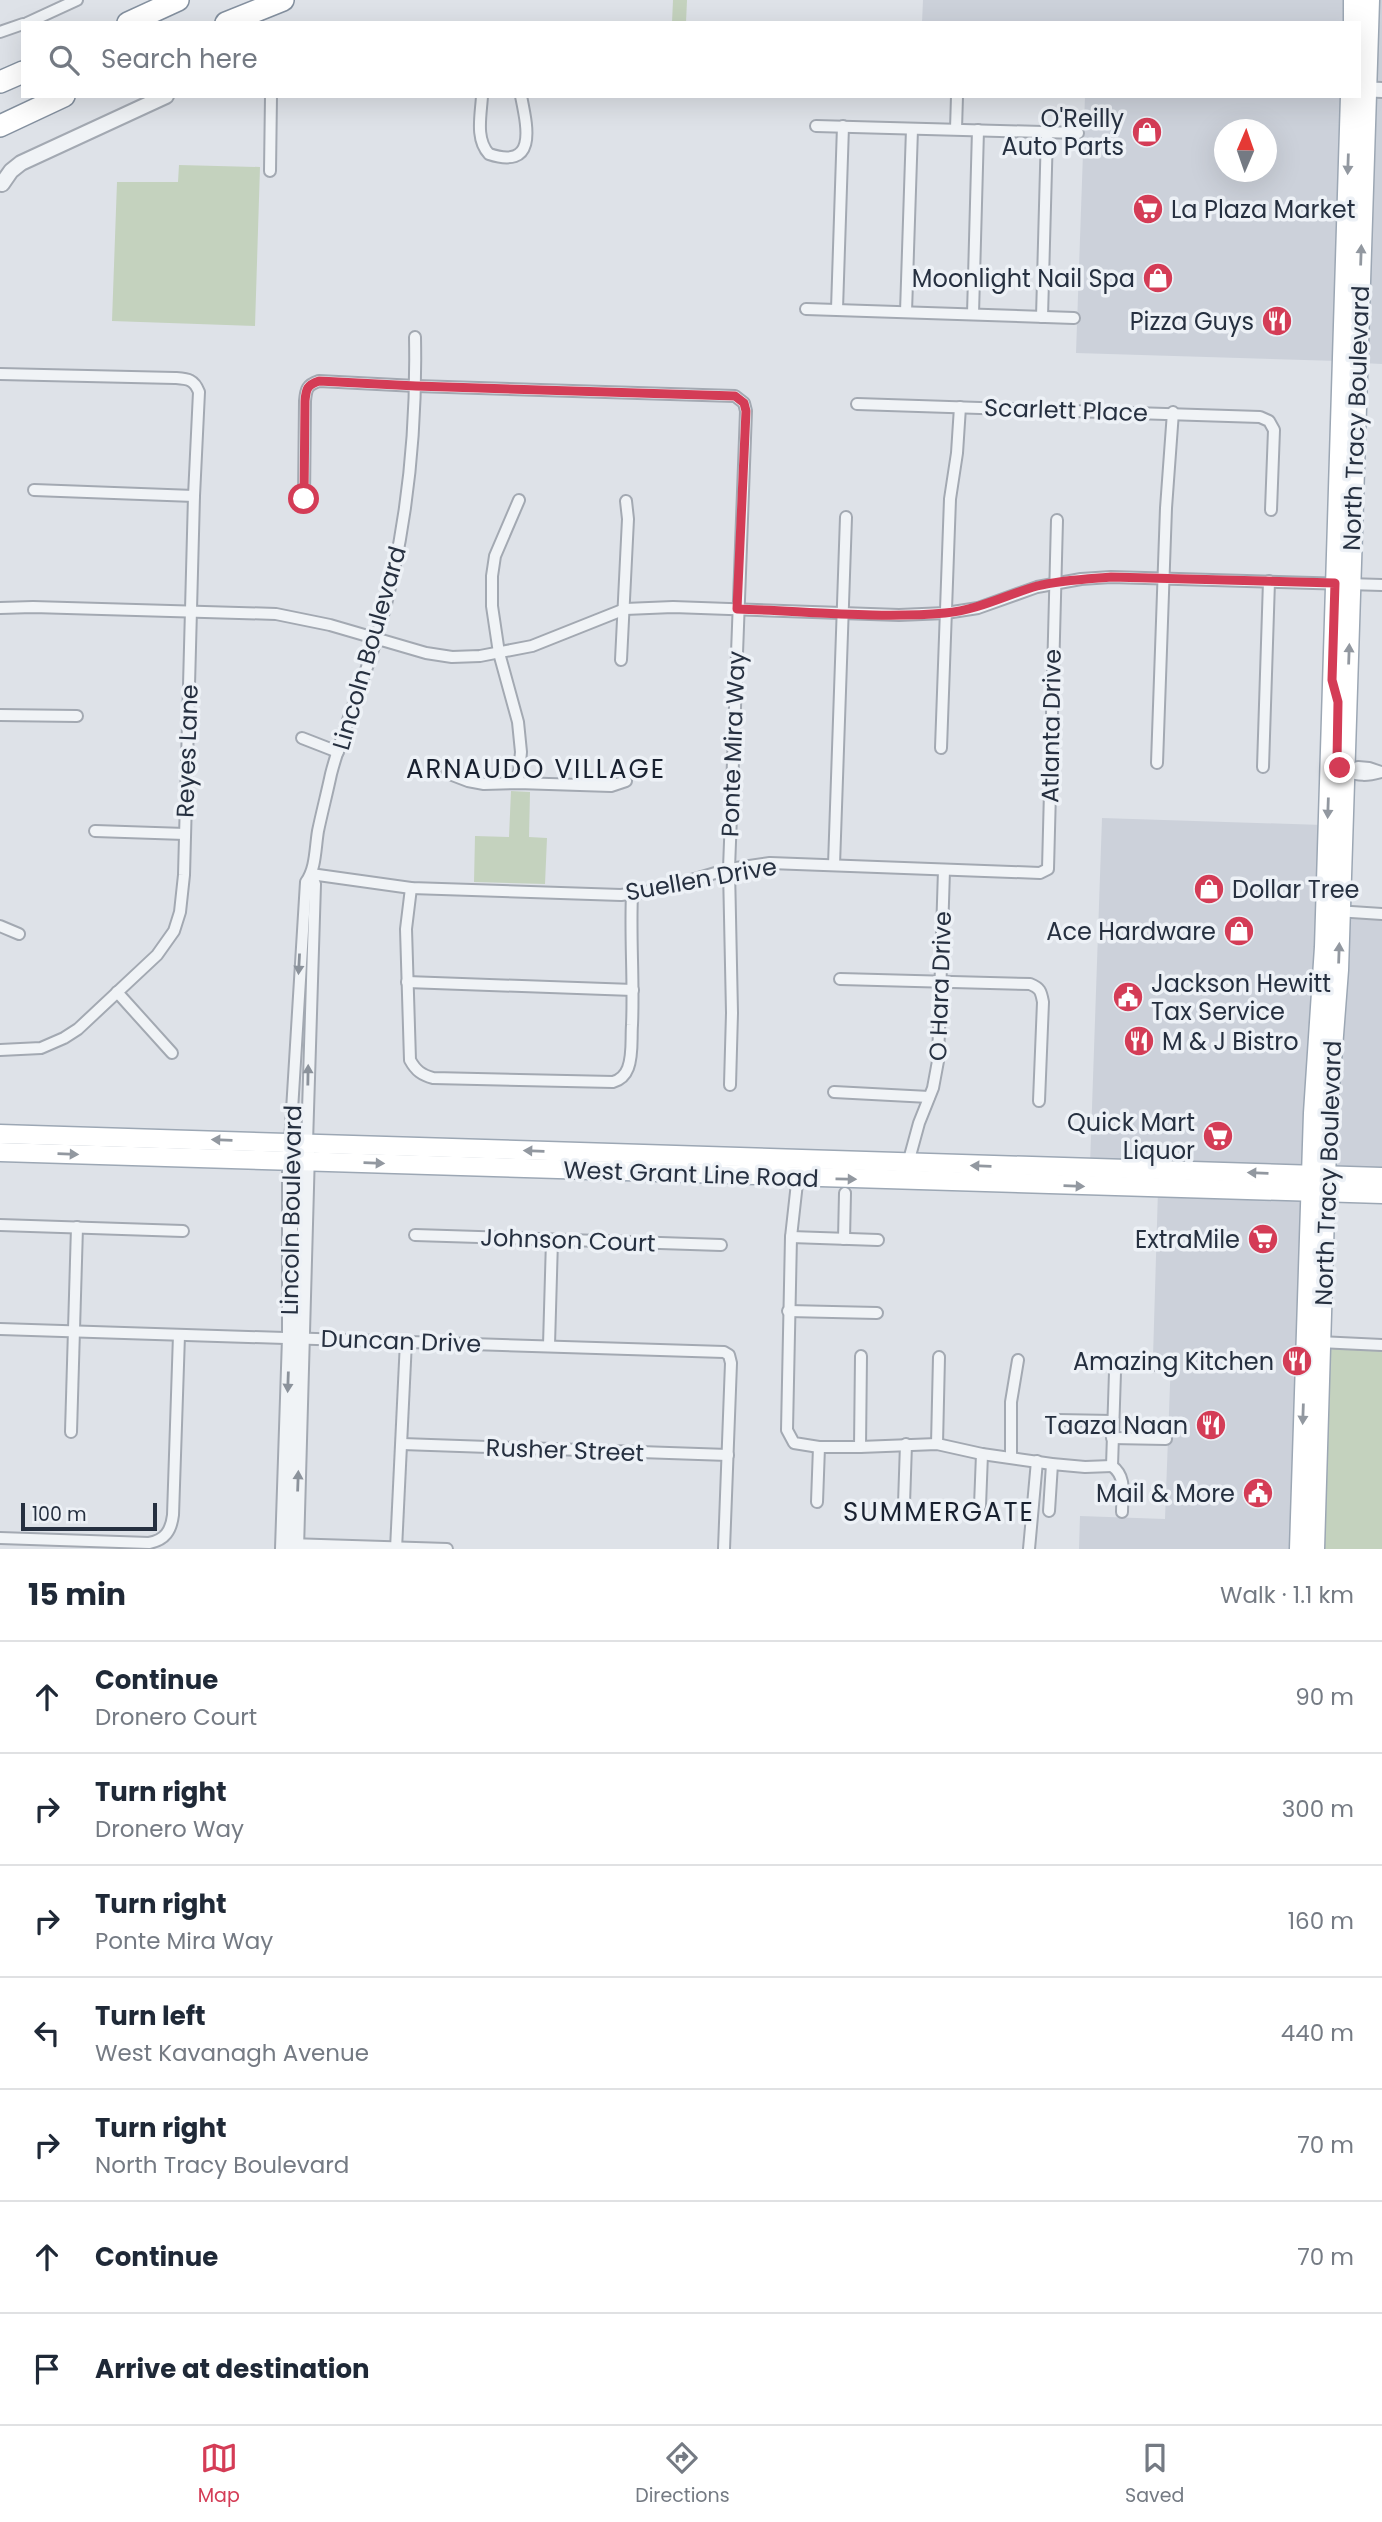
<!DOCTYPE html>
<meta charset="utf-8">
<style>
body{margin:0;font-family:Poppins,sans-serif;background:#f6f6f7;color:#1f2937}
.compass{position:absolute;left:1214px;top:119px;width:63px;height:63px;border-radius:50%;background:#fff;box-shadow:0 7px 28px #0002;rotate:2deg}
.scale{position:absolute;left:21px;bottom:18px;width:136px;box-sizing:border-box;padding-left:7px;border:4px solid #263040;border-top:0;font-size:19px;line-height:24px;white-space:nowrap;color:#263040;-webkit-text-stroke:5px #edf1f6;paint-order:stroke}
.stop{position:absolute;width:21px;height:21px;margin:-16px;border:5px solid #d43c56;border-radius:50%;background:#fff}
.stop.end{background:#d43c56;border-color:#fff;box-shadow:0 2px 7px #0008}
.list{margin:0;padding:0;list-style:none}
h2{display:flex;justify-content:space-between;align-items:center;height:91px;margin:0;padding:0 28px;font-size:30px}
h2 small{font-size:23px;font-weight:400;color:#747a83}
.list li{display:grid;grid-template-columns:46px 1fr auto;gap:21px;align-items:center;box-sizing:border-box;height:112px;padding:0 28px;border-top:2px solid #e0e1e3}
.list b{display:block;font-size:26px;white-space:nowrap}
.list p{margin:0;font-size:23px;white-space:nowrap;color:#747a83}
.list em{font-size:23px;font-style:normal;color:#747a83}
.icon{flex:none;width:38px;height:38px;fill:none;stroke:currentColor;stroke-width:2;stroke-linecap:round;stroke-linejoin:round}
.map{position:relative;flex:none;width:1382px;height:1549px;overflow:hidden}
.search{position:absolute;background:#fff;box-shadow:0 7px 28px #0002;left:21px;right:21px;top:21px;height:77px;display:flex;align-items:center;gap:18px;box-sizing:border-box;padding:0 24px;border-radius:0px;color:#747a83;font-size:26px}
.sheet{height:875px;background:#fff}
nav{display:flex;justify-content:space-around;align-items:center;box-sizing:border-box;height:98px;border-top:2px solid #e0e1e3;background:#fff;font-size:19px;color:#747a83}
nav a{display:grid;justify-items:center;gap:4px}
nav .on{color:#d43c56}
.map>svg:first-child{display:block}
.built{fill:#ccd1da;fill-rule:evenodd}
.green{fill:#c4d2be}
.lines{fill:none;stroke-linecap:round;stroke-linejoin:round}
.minor-casing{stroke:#a3a9b2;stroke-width:14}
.tertiary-casing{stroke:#a3a9b2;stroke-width:18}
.primary-casing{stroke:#9ca7b4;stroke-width:21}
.motorway-casing{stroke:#84909f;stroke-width:24}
.minor{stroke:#f0f3f6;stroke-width:10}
.tertiary{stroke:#f0f3f6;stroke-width:14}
.primary{stroke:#fff;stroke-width:18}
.motorway{stroke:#fff;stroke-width:21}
.oneway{fill:#9298a0}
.oneway2{fill:#8b929b}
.route{stroke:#d43c56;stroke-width:9}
.labels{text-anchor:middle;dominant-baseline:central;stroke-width:7;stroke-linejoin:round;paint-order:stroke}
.poi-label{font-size:24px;fill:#263040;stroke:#edf1f6;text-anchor:end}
.street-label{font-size:24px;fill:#263040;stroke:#edf1f6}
.neighbourhood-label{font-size:26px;letter-spacing:2px;fill:#192130;stroke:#edf1f6}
</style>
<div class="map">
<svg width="1382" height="1549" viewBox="0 0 1382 1549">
<rect width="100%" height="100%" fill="#dee2e8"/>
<g class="built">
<path d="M923 0H1382V364L1361 363 1359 23H922Z"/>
<path d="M1085 96H1345L1338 361 1076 353ZM1224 130H1266V172H1224Z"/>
<path d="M1102 818 1323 825 1307 1171 1090 1165Z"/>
<path d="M1343 917 1382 918V1173L1329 1171Z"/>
<path d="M1158 1190 1304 1196 1294 1549H1079L1080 1516 1165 1519 1171 1358 1153 1357Z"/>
</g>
<g class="green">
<path d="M673 0H687L686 23H672Z"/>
<path d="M179 165 260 167 255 326 112 321 117 182H178Z"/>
<path d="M511 791 530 792 529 837 547 838 545 884 474 882 475 836 509 837Z"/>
<path d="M1334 1338 1382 1341V1549H1320L1328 1350 1334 1349Z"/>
</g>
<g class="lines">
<g class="minor-casing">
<g id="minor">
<path d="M27 23 77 0"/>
<path d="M0 32 23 24"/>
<path d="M482 96C481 115 475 139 489 154 538 170 527 126 521 96"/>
<path d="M816 126 1078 133"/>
<path d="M956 129 957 96"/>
<path d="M270 171 271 96"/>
<path d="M806 309 1074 318"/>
<path d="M837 309 843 126"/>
<path d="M906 312 912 129"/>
<path d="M973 314 978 130"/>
<path d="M1042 317 1047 132"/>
<path d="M0 374 175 378C188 379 194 379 199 392L194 496 184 875 180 912 174 931 157 955 78 1029 64 1038 41 1048 0 1050"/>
<path d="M857 404 1260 417 1269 421 1274 430 1271 510"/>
<path d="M34 490 194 496"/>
<path d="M304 499 305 401C306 389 307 385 319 381L416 386 735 396 744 403 746 411 729 869 732 1013 730 1085"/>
<path d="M0 608 33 607 276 614 330 625 426 653 452 657 480 656 532 646 625 609 673 607 899 615 946 613 978 608 1037 587 1081 579 1111 577 1382 585"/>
<path d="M621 660 628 519 626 501"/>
<path d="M0 715 77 716"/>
<path d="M302 738 338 752"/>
<path d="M941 748 950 499 957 453 960 407"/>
<path d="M1157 763 1166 508 1173 412"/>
<path d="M1263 767 1269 581"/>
<path d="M1358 767 1369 768 1381 772C1367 776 1359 776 1345 771Z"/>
<path d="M447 773 468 781 484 784 518 783 611 786 626 781"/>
<path d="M518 783 521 752 518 722 499 653 492 606V576L495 556 519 500"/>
<path d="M95 831 185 834"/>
<path d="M834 865 846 517"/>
<path d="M311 874 411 888 621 895 657 890 729 869 770 863 1040 873 1048 869 1057 520"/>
<path d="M411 888 406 929 410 1060C416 1071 422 1075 433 1078L613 1082C620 1080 625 1076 628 1068 633 1055 631 1039 632 1025 634 981 630 938 632 894"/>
<path d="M1336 911 1382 914"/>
<path d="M0 926 19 934"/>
<path d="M840 979 1030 984C1040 988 1041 991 1043 1002L1039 1101"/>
<path d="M407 982 633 990"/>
<path d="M117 992 172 1053"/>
<path d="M834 1092 929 1097"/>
<path d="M290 1143 306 882C316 868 315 849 318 831 322 812 327 793 331 774 343 728 363 683 377 637 406 539 417 439 415 337"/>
<path d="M307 1143 315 884 311 874"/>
<path d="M907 1167 919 1123 933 1088 938 1061 944 870"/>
<path d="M798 1174 791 1237 787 1430 794 1443 819 1447H860L937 1444 982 1454 1052 1464 1085 1467 1112 1466"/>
<path d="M0 1225 183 1231"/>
<path d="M415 1235 721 1245"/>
<path d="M791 1237 878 1240"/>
<path d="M844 1239 845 1193"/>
<path d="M788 1311 877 1313"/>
<path d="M0 1329 724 1352 729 1355 731 1363 724 1549"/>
<path d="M1319 1342 1382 1345"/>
<path d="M549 1345 552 1240"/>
<path d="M1057 1420 1113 1421"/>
<path d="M71 1432 77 1227"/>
<path d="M1112 1438 1166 1439"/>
<path d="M402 1444 728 1455"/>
<path d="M937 1444 939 1357"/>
<path d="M860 1447 861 1356"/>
<path d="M1011 1456V1402L1018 1360"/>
<path d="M1112 1466 1115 1372 1118 1367 1127 1364 1166 1365"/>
<path d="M1112 1466C1127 1477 1122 1494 1122 1512"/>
<path d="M817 1502 819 1447"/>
<path d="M904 1504 906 1444"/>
<path d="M980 1506 982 1454"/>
<path d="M1049 1511 1052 1464"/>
<path d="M0 1538 149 1543C165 1540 171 1531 173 1515L179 1335"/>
<path d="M289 1544 447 1549"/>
<path d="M396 1549 406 1341"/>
<path d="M1029 1549 1037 1461"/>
</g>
</g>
<g class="tertiary-casing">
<g id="tertiary">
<path d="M1359 89 1382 90"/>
<path d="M2 184 11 171 21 163 166 96"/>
<path d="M283 1549 290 1338V1151"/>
<path d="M296 1549 307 1152"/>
</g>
</g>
<g class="primary-casing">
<g id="primary">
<path d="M1353 23V0"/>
<path d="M0 1134 1382 1177"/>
<path d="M0 1152 1382 1194"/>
<path d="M1299 1549 1313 1113 1324 947 1350 96"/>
<path d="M1315 1549 1328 1113 1339 970 1370 0"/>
</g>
</g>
<g class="motorway-casing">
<g id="motorway">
<path d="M128 23 178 0"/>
<path d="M226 23 283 0"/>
<path d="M0 82 23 72"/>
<path d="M0 126 64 96"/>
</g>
</g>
<use href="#minor" class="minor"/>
<use href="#tertiary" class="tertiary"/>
<use href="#primary" class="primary"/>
<use href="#motorway" class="motorway"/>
</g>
<defs><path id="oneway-solid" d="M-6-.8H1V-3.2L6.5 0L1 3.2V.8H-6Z" transform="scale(1.75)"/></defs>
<g class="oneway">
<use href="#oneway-solid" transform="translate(1348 164) rotate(92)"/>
<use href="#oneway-solid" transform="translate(1361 255) rotate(-88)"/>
<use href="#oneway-solid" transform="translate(1349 654) rotate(-88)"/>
<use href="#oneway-solid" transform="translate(1328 808) rotate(92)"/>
<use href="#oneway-solid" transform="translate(1339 953) rotate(-88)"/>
<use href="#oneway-solid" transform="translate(222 1140) rotate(-178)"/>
<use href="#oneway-solid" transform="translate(534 1151) rotate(-178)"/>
<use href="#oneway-solid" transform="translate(68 1154) rotate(2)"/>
<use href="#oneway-solid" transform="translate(374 1163) rotate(2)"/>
<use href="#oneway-solid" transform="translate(981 1166) rotate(-178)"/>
<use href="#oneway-solid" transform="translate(1258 1173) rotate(-178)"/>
<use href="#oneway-solid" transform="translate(846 1179) rotate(1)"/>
<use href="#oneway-solid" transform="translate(1074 1186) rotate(2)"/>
<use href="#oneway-solid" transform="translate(1303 1414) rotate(92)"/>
</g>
<g class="oneway2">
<use href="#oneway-solid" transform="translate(299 964) rotate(93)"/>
<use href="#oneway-solid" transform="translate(308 1075) rotate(-89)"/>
<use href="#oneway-solid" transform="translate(288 1382) rotate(92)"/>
<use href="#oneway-solid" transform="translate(298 1481) rotate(-88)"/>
</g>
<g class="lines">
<path class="route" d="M304 499 305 401C306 389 307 385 319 381L416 386 735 396 744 403 746 411 737 609C804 611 879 619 945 613 978 610 1006 595 1037 586 1061 580 1086 579 1111 577L1335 583 1332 680 1338 702 1337 760 1340 768"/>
</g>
<defs>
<g id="shop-disc" transform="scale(1.575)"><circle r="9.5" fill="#d43c56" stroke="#edf1f6"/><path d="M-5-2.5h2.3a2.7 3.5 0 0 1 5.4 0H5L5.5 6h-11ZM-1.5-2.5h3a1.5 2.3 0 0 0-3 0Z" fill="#fff"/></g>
<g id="supermarket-disc" transform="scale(1.575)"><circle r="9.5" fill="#d43c56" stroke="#edf1f6"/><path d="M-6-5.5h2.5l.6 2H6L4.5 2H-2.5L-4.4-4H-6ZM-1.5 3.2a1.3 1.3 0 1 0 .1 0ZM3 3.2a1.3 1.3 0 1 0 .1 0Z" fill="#fff"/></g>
<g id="restaurant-disc" transform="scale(1.575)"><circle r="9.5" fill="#d43c56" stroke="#edf1f6"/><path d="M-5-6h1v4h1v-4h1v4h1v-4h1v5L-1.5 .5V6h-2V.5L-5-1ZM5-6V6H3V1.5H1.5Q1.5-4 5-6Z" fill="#fff"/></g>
<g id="civic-disc" transform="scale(1.575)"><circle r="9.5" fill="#d43c56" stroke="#edf1f6"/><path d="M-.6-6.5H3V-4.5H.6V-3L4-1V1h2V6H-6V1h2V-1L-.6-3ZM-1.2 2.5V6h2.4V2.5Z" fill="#fff"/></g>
</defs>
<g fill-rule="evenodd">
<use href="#shop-disc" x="1147" y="132"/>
<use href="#supermarket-disc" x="1148" y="209"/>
<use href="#shop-disc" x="1158" y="278"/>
<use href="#restaurant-disc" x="1277" y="321"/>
<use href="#shop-disc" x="1209" y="889"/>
<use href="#shop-disc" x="1239" y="931"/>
<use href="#civic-disc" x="1128" y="997"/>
<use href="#restaurant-disc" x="1139" y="1041"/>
<use href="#supermarket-disc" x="1218" y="1136"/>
<use href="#supermarket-disc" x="1263" y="1239"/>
<use href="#restaurant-disc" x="1297" y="1361"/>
<use href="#restaurant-disc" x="1211" y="1425"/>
<use href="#civic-disc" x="1258" y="1493"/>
</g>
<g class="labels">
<g class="poi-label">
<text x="1124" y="118">O'Reilly<tspan x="1124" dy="28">Auto Parts</tspan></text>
<text x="1171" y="209" text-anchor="start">La Plaza Market</text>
<text x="1135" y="278">Moonlight Nail Spa</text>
<text x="1254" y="321">Pizza Guys</text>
<text x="1232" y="889" text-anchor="start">Dollar Tree</text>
<text x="1216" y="931">Ace Hardware</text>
<text x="1151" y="983" text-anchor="start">Jackson Hewitt<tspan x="1151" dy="28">Tax Service</tspan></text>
<text x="1162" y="1041" text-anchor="start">M &amp; J Bistro</text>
<text x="1195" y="1122">Quick Mart<tspan x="1195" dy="28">Liquor</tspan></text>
<text x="1240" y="1239">ExtraMile</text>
<text x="1274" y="1361">Amazing Kitchen</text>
<text x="1188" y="1425">Taaza Naan</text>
<text x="1235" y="1493">Mail &amp; More</text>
</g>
<g class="street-label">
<text transform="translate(1066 410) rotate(2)">Scarlett Place</text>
<text transform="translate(1356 418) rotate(-88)">North Tracy Boulevard</text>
<text transform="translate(369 648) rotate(-74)">Lincoln Boulevard</text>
<text transform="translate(1051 726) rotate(-89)">Atlanta Drive</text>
<text transform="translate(733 744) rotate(-88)">Ponte Mira Way</text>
<text transform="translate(187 751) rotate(-88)">Reyes Lane</text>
<text transform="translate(701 879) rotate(-10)">Suellen Drive</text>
<text transform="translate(940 986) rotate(-88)">O Hara Drive</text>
<text transform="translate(1328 1173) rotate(-88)">North Tracy Boulevard</text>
<text transform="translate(691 1174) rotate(2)">West Grant Line Road</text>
<text transform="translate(291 1210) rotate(-89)">Lincoln Boulevard</text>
<text transform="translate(568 1240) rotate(2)">Johnson Court</text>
<text transform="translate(401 1341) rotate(2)">Duncan Drive</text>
<text transform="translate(565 1450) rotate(2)">Rusher Street</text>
</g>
<g class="neighbourhood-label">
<text x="536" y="769">ARNAUDO VILLAGE</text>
<text x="939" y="1512">SUMMERGATE</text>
</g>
</g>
</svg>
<svg class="compass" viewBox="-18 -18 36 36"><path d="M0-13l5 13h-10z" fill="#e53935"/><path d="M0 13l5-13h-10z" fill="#747a83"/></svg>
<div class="scale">100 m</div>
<div class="stop" style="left:304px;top:499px"></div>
<div class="stop end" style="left:1340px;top:768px"></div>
<div class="search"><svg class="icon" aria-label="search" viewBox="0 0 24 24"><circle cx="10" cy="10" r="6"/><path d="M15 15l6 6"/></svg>Search here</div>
</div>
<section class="sheet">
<h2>15 min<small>Walk · 1.1 km</small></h2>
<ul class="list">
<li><svg class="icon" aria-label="ahead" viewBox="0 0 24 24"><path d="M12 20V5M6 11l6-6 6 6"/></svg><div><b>Continue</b><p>Dronero Court</p></div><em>90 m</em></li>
<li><svg class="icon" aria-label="right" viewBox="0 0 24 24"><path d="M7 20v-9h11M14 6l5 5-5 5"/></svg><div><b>Turn right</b><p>Dronero Way</p></div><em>300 m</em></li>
<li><svg class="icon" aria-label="right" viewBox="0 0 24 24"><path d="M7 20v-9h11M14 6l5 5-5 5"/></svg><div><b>Turn right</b><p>Ponte Mira Way</p></div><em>160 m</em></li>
<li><svg class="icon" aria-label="left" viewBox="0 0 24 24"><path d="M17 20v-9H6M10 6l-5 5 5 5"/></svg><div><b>Turn left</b><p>West Kavanagh Avenue</p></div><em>440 m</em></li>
<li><svg class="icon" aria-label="right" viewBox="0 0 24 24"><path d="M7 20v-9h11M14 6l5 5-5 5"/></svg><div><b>Turn right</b><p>North Tracy Boulevard</p></div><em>70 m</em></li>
<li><svg class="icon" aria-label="ahead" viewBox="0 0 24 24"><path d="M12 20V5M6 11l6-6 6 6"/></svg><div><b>Continue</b></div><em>70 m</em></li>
<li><svg class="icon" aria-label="arrive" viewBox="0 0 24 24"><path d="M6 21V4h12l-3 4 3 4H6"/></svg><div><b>Arrive at destination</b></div></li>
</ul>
</section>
<nav>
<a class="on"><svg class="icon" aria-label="map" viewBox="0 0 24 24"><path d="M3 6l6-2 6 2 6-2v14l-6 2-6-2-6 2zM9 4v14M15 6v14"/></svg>Map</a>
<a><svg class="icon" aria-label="directions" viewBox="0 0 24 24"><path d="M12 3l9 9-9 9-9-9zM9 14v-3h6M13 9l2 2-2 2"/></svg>Directions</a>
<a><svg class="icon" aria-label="saved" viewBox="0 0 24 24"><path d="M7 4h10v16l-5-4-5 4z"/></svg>Saved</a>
</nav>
